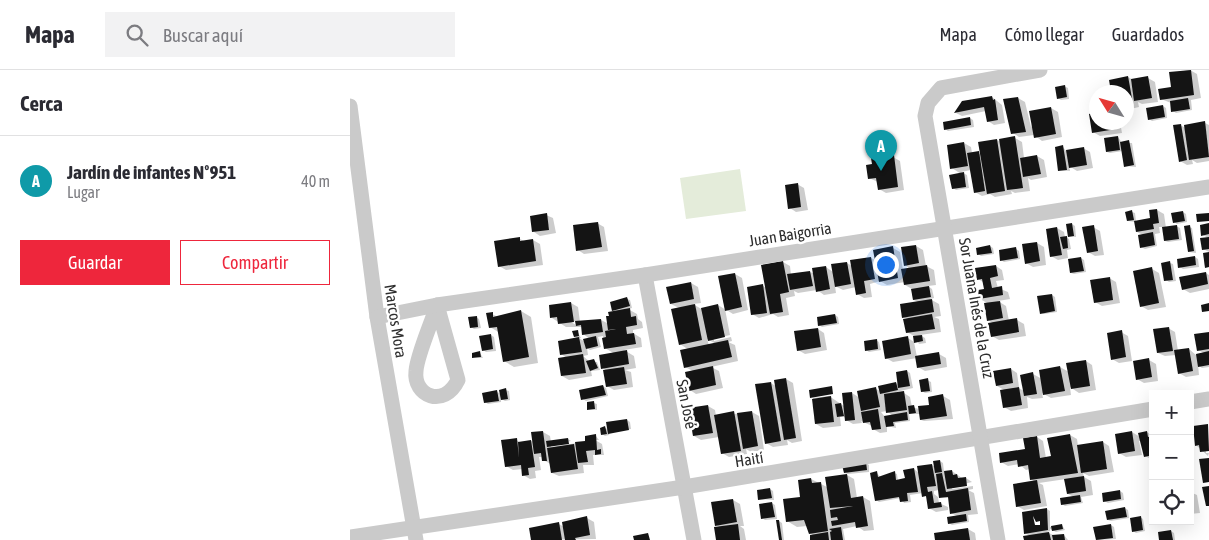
<!DOCTYPE html>
<html lang="es">
<meta charset="utf-8">
<style>
body{margin:0;font-family:"Asap Condensed",sans-serif;background:#f2f2f3;color:#2b2b33}
.controls{position:absolute;right:15px;bottom:15px;display:grid;overflow:hidden;border-radius:0px;box-shadow:0 5px 20px #0002}
.controls button{width:45px;height:45px;display:grid;place-items:center;padding:0;border:0;border-bottom:1px solid #e1e1e2;background:#fff;color:#2b2b33;font:25px sans-serif}
.compass{position:absolute;left:739px;top:15px;width:45px;height:45px;border-radius:50%;background:#fff;box-shadow:0 5px 20px #0002;rotate:307deg}
.you{position:absolute;left:535px;top:194px;width:18px;height:18px;margin:-12px;border:4px solid #fff;border-radius:50%;background:#1a73e8;box-shadow:0 0 0 8px #1a73e833}
.badge{display:grid;place-items:center;width:32px;height:32px;border-radius:50%;background:#ee263c;color:#fff;font-size:16px;font-weight:700}
.pin{position:absolute;translate:-50% -41px;filter:drop-shadow(0 1px 2px #0008)}
.pin::after{content:'';position:absolute;top:26px;width:18px;height:15px;background:inherit;clip-path:polygon(0 0,100% 0,50% 100%)}
.list{margin:0;padding:0;list-style:none}
h2{display:flex;justify-content:space-between;align-items:center;height:65px;margin:0;padding:0 20px;font-size:21px}
h2 small{font-size:16px;font-weight:400;color:#7c7c81}
.list li{display:grid;grid-template-columns:32px 1fr auto;gap:15px;align-items:center;box-sizing:border-box;height:90px;padding:0 20px;border-top:1px solid #e1e1e2}
.list b{display:block;font-size:19px;white-space:nowrap}
.list p{margin:0;font-size:16px;white-space:nowrap;color:#7c7c81}
.list em{font-size:16px;font-style:normal;color:#7c7c81}
.actions{display:flex;gap:10px;padding:15px 20px}
.actions a{flex:1;padding:11px 0;border:1px solid #ee263c;border-radius:0px;text-align:center;font-size:18px;color:#ee263c}
.actions .main{background:#ee263c;color:#fff}
.icon{flex:none;width:28px;height:28px;fill:none;stroke:currentColor;stroke-width:2;stroke-linecap:round;stroke-linejoin:round}
.map{position:relative;flex:none;width:859px;height:470px;overflow:hidden}
header{display:flex;align-items:center;gap:30px;box-sizing:border-box;height:70px;padding:0 25px;background:#fff;border-bottom:1px solid #e1e1e2}
header strong{font-size:24px}
nav{display:flex;gap:28px;margin-inline-start:auto;font-size:18px}
.search{width:350px;height:45px;background:#f2f2f3;display:flex;align-items:center;gap:12px;box-sizing:border-box;padding:0 18px;border-radius:0px;color:#7c7c81;font-size:19px}
main{display:flex}
aside{flex:1;background:#fff}
.map>svg:first-child{display:block}
.grass{fill:#e4ecda}
.shadow{fill:#0003;fill-rule:evenodd}
.building{fill:#141414;fill-rule:evenodd}
.lines{fill:none;stroke-linecap:round;stroke-linejoin:round}
.minor{stroke:#cacaca;stroke-width:15}
.labels{text-anchor:middle;dominant-baseline:central;stroke-width:5;stroke-linejoin:round;paint-order:stroke}
.street-label{font-size:16px;fill:#2d2d2d;stroke:#fff}
</style>
<header>
<strong>Mapa</strong>
<div class="search"><svg class="icon" aria-label="search" viewBox="0 0 24 24"><circle cx="10" cy="10" r="6"/><path d="M15 15l6 6"/></svg>Buscar aquí</div>
<nav><a>Mapa</a><a>Cómo llegar</a><a>Guardados</a></nav>
</header>
<main>
<aside>
<h2>Cerca<small></small></h2>
<ul class="list">
<li><span class="badge" style="background:#0f9aa8">A</span><div><b>Jardín de infantes Nº951</b><p>Lugar</p></div><em>40 m</em></li>
</ul>
<div class="actions"><a class="main">Guardar</a><a>Compartir</a></div>
</aside>
<div class="map">
<svg width="859" height="470" viewBox="0 0 859 470">
<rect width="100%" height="100%" fill="#fff"/>
<path class="grass" d="M390 99 396 141 336 149 330 108Z"/>
<g class="shadow">
<path d="M840 0 847 4 851 28 841 30 842 40 826 43 823 41 821 33 811 29 823 18 821 3Z"/>
<path d="M778 7 783 10 798 8 805 12 808 32 792 34 788 32 789 37 776 40V22H763L760 11Z"/>
<path d="M714 16 718 18 719 29 711 30 708 28Z"/>
<path d="M642 27 652 35 655 53 644 55 638 51 636 41 612 46 606 43Z"/>
<path d="M668 28 675 32 681 57 701 38 708 42 712 67 692 71 684 65 669 67 663 63Z"/>
<path d="M813 36 816 38 817 48 802 51 799 49Z"/>
<path d="M746 44V52H770L772 63 750 66 743 62 740 45Z"/>
<path d="M620 48 623 50 624 57 598 61 595 59Z"/>
<path d="M855 53 859 55V91L847 93 842 90 843 94 837 95 830 91V55L836 58Z"/>
<path d="M768 67 772 73H782L786 97 775 96 773 81 760 83 757 82Z"/>
<path d="M665 68 672 72 674 88 687 86 694 90 697 107 681 110 678 108 680 121 665 123 661 121 662 124 645 127 640 124 632 126 625 122 621 100 611 102 617 105 619 118 606 120 603 118 611 104 602 98 614 73 621 77 622 83 632 84 647 70 651 72Z"/>
<path d="M713 77 716 81 733 78 740 82 743 98 727 101 719 96 720 101 710 100Z"/>
<path d="M543 87 550 91 554 120 536 123 529 119 528 112 519 108Z"/>
<path d="M447 114 454 118 458 140 446 142 440 138Z"/>
<path d="M807 140 814 144 816 158 826 156 830 158 832 170 818 172 815 171 813 157H809L810 163 805 164 807 176 795 179 791 177 793 165 787 162 785 152 778 151 782 142 785 143 786 151 802 149Z"/>
<path d="M833 142 836 144 837 152 827 154 824 152Z"/>
<path d="M196 145 203 148 206 163 190 166 184 162Z"/>
<path d="M247 153 254 157 258 181 234 184 228 180Z"/>
<path d="M722 154 725 156 726 167 719 166Z"/>
<path d="M859 155V182L853 179 858 168 853 165Z"/>
<path d="M743 157 750 161 754 185 745 186 738 182Z"/>
<path d="M839 157 842 158 846 183 839 182Z"/>
<path d="M707 158 714 162 715 167 719 169 721 179 717 180 718 188 708 190 701 186Z"/>
<path d="M170 169 174 171 183 170 190 174 193 195 156 200 149 196Z"/>
<path d="M687 173 694 177 696 195 683 197 676 193Z"/>
<path d="M566 176 573 180 576 196 584 200 586 215 578 216 582 219 584 228 580 229 589 234 591 246 584 247 589 249 591 262 570 265 575 268 576 273 569 274 564 266 557 262 558 249 553 247 568 232 564 230 562 219 555 215V212L537 215 530 211 520 214 522 227 514 228 507 224 506 217 493 220 485 216 486 223 474 225 467 220 448 223 444 221 445 226 436 228 439 245 428 247 423 244 409 248 402 244 412 215 416 218 433 192 440 196 441 205 460 202 465 204 476 197 483 202 497 193 502 196 521 188 527 191 543 178 550 182 553 200 560 199 555 195 552 178Z"/>
<path d="M640 176 643 178 644 184 631 186 628 184Z"/>
<path d="M666 179 669 181 670 189 654 192 651 190Z"/>
<path d="M845 187 848 189 849 197 833 199 830 197Z"/>
<path d="M731 188 734 190 736 202 724 204 721 203Z"/>
<path d="M820 193 823 194 826 211 819 212 816 210Z"/>
<path d="M646 196 652 200 654 210 646 211 648 218 658 222 660 229 648 231 656 236 659 251 667 250 674 254 676 266 649 270 642 266 644 254 638 250 639 234 630 229 635 220 633 212 628 209Z"/>
<path d="M802 199 809 203 816 237 798 240 791 236Z"/>
<path d="M856 203 859 205V219L840 223 833 219Z"/>
<path d="M385 204 392 208 398 240 383 244 375 239 380 265 364 269V271L381 267 382 271 378 272 385 275 388 291 361 297 369 301 373 318 346 324 340 320 343 301 335 297 339 280 330 274 329 238 321 234 341 213 348 217 351 233 343 234 353 240 368 235 376 240ZM357 269 366 274 359 275Z"/>
<path d="M759 208 766 212 770 233 752 236 745 232Z"/>
<path d="M702 225 705 227 707 242 694 244 691 243Z"/>
<path d="M277 229 280 230 282 238 278 239 287 244 288 249 292 252 293 258 283 260V263L291 268 292 277 274 280 284 286 286 298 275 300 281 302 283 317 264 320 257 316V301L253 298 265 284 255 278 253 266 248 267 251 277 240 280 237 278 238 285 233 286 240 292H247L250 300 241 301 242 306 219 310 212 306 217 288 211 284 228 269 225 267 227 261 231 268H229L235 272 240 269 233 264 232 257H216L202 248 221 233 228 237 230 252 251 250 259 254 266 242 263 240ZM219 248 226 252V255L218 250Z"/>
<path d="M171 241 181 247 188 293 164 297 154 291 150 263 140 257 142 244 148 247Z"/>
<path d="M485 245 488 247 489 254 472 257 469 255Z"/>
<path d="M126 247 129 249 131 258 124 259 121 257Z"/>
<path d="M818 258 825 262 828 281 839 279 846 285 854 283 848 280 859 263V297L852 298 848 295 849 305 836 307 829 303 826 285 815 286 808 283Z"/>
<path d="M468 259 474 263 477 280 455 284 448 280Z"/>
<path d="M771 262 778 266 782 291 769 293 762 289Z"/>
<path d="M141 265 144 267 146 281 136 282 133 280Z"/>
<path d="M558 268 564 272 567 287 589 284 596 288 597 297 575 301 568 297 567 288 543 292 536 288Z"/>
<path d="M526 270 529 272 531 280 519 282 516 280Z"/>
<path d="M130 283 133 288 124 287Z"/>
<path d="M799 290 806 294 808 311 794 313 787 309Z"/>
<path d="M736 291 742 295 746 320 729 323 720 317 721 325 701 328 692 323 693 328 682 329 677 327 678 338 661 341 654 337 656 321 647 316 661 299 667 303 669 317H667L674 321 683 304 692 309 710 297 719 302Z"/>
<path d="M557 301 560 303 563 318 546 322V324L554 323 560 327 562 337 569 339 579 336 593 326 600 330 603 349 574 351 571 350 570 344H559L560 351 545 353 546 358 537 356V362L530 363 523 359 522 356 511 351 512 353 503 354 496 350V347H490L491 356 473 358 466 354 463 328 486 325 479 326 494 336 502 323 510 328 526 319 530 321 546 313 549 315ZM537 341 538 342 543 346 535 347 531 342Z"/>
<path d="M436 309 443 313 452 371 442 373 437 370 438 375 423 377 416 373 421 313 427 317Z"/>
<path d="M577 310 581 312 582 322 575 323 572 321Z"/>
<path d="M253 316 256 318 258 326 236 331 233 329Z"/>
<path d="M155 320 159 321 160 330 155 331 151 329V332L138 334 135 332 147 322 151 324Z"/>
<path d="M244 333 247 334V340L238 339Z"/>
<path d="M358 336 365 340 366 346 402 342 409 346 414 380 401 382 396 379 397 384 379 387 372 383 369 367 351 370 344 366Z"/>
<path d="M277 350 280 352 281 359 260 362 259 365 255 366 252 364 255 358 258 359Z"/>
<path d="M857 355 859 380 856 381V383H859L858 386 846 375Z"/>
<path d="M193 362 200 366 201 372 218 369 221 371 201 375V377L240 371 246 366 249 370H245L252 374 254 385H243L244 395H233L234 403 209 406 202 403 201 394 193 390 192 387H189L191 400 185 401 186 408 180 409 173 405V399L163 400 156 396 166 370 171 373 183 371Z"/>
<path d="M782 362 790 367 797 362 803 366V390L795 386 791 371H789L792 385 776 387 769 383Z"/>
<path d="M720 365 727 369 728 376 753 372 759 376 764 402 739 406 733 403 734 407 741 411 743 425 731 427 733 433 715 436 712 434 724 427 718 424 716 409 689 413 693 415 697 436 674 440 667 436 685 412 681 409 680 399 676 400 669 394 658 396 651 392 676 380 687 367 693 371 696 388 702 387Z"/>
<path d="M840 382 843 402H840Z"/>
<path d="M590 391 593 393 594 402 602 401 612 408H616L622 412 602 417V419L623 416V419L618 420 624 423 628 444 618 445 619 452 602 455 599 453 607 446 601 443 599 428 590 427 589 420 584 421V424L588 427 589 433 598 437V440L586 442 579 438 578 428 573 423 560 425 561 432 554 433 551 428 529 432 526 430 527 403 531 408 544 403 547 404 548 411 556 409 564 399 569 403 582 395 585 397Z"/>
<path d="M516 393 519 395V402L498 404 495 403Z"/>
<path d="M497 405 504 409 507 428 513 427 520 431 524 460 514 461 507 456 493 459 495 470H462L464 466 460 463 457 456 447 457 437 451 461 409 477 417Z"/>
<path d="M420 419 423 421 424 430 410 429Z"/>
<path d="M770 421 773 423 774 430 758 433 754 431Z"/>
<path d="M840 422 847 425 850 443 840 444Z"/>
<path d="M383 430 390 434 394 456H390L394 459 396 470H367L370 457 366 455Z"/>
<path d="M422 433 425 435 427 449 415 450 412 448Z"/>
<path d="M775 438 778 440 779 448 761 451 758 450Z"/>
<path d="M697 439 700 441V457L712 455 715 460 706 462 700 459V461L697 462 705 466 714 465 718 470H675L680 466 675 463 684 457 691 456Z"/>
<path d="M790 447 793 449 795 461 786 463 783 461Z"/>
<path d="M237 448 244 452 246 469 182 470 209 454 214 457Z"/>
<path d="M429 451 432 453 434 470H430Z"/>
<path d="M761 455 764 457 766 469 747 470 745 458Z"/>
<path d="M618 459 625 463 626 470H587Z"/>
<path d="M821 461 824 463 825 470H810Z"/>
</g>
<g class="building">
<path d="M841 0 844 25 810 30 808 19 821 17 819 2Z"/>
<path d="M778 6 783 34 776 35V22H761L759 10Z"/>
<path d="M798 6 802 28 784 31 781 9Z"/>
<path d="M715 15 717 27 707 29 705 17Z"/>
<path d="M642 26 643 30 645 29 648 50 637 52 634 37 604 43 612 31Z"/>
<path d="M668 27 676 62 661 64 653 29Z"/>
<path d="M838 28 840 39 821 42 820 31Z"/>
<path d="M813 35 815 47 798 50 796 38Z"/>
<path d="M701 37 706 64 684 68 679 41Z"/>
<path d="M746 42V52H764L766 59 742 63 739 44Z"/>
<path d="M620 47 621 55 594 60 593 52Z"/>
<path d="M855 51 859 87 839 90 834 55Z"/>
<path d="M831 54 837 90 829 92 823 55Z"/>
<path d="M665 66 673 118 657 120 649 69Z"/>
<path d="M768 66 770 80 756 82 754 68Z"/>
<path d="M647 69 655 121 637 124 628 72Z"/>
<path d="M779 70 784 95 774 97 770 72Z"/>
<path d="M614 72 618 96 600 99 597 75Z"/>
<path d="M713 75 717 100 708 101 705 77Z"/>
<path d="M734 77 737 95 719 98 716 80Z"/>
<path d="M629 81 635 121 624 123 617 83Z"/>
<path d="M544 85 548 117 528 120 526 108 518 109 516 95 522 94 521 88Z"/>
<path d="M687 85 691 104 673 107 670 88Z"/>
<path d="M614 102 616 117 602 119 599 105Z"/>
<path d="M448 113 451 137 438 139 435 115Z"/>
<path d="M807 139 809 153 803 154 804 159 786 162 784 151 800 148 799 140Z"/>
<path d="M782 140 784 150 777 151 775 142Z"/>
<path d="M833 141 835 151 823 153 821 143Z"/>
<path d="M197 143 199 160 182 162 180 146Z"/>
<path d="M859 143V151L847 152 846 144Z"/>
<path d="M248 152 252 177 226 181 223 155Z"/>
<path d="M722 153 724 166 718 167 716 154Z"/>
<path d="M859 153V164L851 166 850 155Z"/>
<path d="M744 155 748 181 737 183 732 157Z"/>
<path d="M827 155 829 169 814 171 812 157Z"/>
<path d="M840 155 844 181 838 182 834 156Z"/>
<path d="M707 157 712 185 700 187 696 159Z"/>
<path d="M803 162 805 175 790 178 788 165Z"/>
<path d="M717 166 718 178 713 179 710 167Z"/>
<path d="M170 167V171L183 169 186 191 148 197 144 171Z"/>
<path d="M859 167V179L852 180 850 168Z"/>
<path d="M687 172 690 191 675 194 672 174Z"/>
<path d="M566 175 569 193 554 196 551 177Z"/>
<path d="M640 175 642 183 627 185 626 178Z"/>
<path d="M543 176 548 208 529 212 523 180Z"/>
<path d="M666 177 668 188 650 191 649 180Z"/>
<path d="M859 182V197L855 198 853 183Z"/>
<path d="M845 186 846 195 828 198 827 189Z"/>
<path d="M521 187 525 209 514 211 516 223 506 225 500 190Z"/>
<path d="M731 187 734 201 720 203 718 189Z"/>
<path d="M433 191 439 222 430 224 433 242 420 244 411 195Z"/>
<path d="M820 191 823 210 814 211 811 193Z"/>
<path d="M497 192 501 214 485 217 481 194Z"/>
<path d="M577 195 580 211 554 215 551 199Z"/>
<path d="M646 195 648 206 640 208 642 218 652 216 653 225 629 229 628 220 634 219 632 209 627 210 625 198Z"/>
<path d="M476 196 480 219 466 222 462 198Z"/>
<path d="M802 197 809 233 790 237 783 201Z"/>
<path d="M460 201 463 216 440 220 437 204Z"/>
<path d="M856 202 858 214 832 220 829 207Z"/>
<path d="M385 203 392 237 375 241 368 206Z"/>
<path d="M760 207 763 230 744 233 740 210Z"/>
<path d="M341 212 344 229 320 234 316 217Z"/>
<path d="M413 214 417 243 401 245 397 217Z"/>
<path d="M579 216 581 227 563 230 561 219Z"/>
<path d="M702 224 705 241 690 244 687 226Z"/>
<path d="M277 227 280 236 262 241 260 232Z"/>
<path d="M582 229 584 242 552 248 550 234Z"/>
<path d="M650 231 653 248 637 251 634 233Z"/>
<path d="M221 232 224 252 208 254 207 247 200 248 199 235Z"/>
<path d="M859 233V241L852 242 851 235Z"/>
<path d="M345 234 352 270 329 275 321 239Z"/>
<path d="M368 234 375 267 358 271 351 238Z"/>
<path d="M280 238 281 247 286 246 287 255 276 257 277 264 284 263 286 274 254 279 252 268 256 267 255 261 266 259 258 260 256 246H259L258 242Z"/>
<path d="M171 240 179 287 153 292 147 257 139 258 136 243 143 242V247Z"/>
<path d="M485 244 487 253 468 256 467 247Z"/>
<path d="M582 244 585 259 556 263 553 249Z"/>
<path d="M127 246 128 257 120 258 118 247Z"/>
<path d="M667 248 669 262 641 267 638 253Z"/>
<path d="M251 249 253 262 232 265 231 255 226 256 225 251Z"/>
<path d="M819 257 823 281 807 283 803 259Z"/>
<path d="M468 258 471 277 447 281 444 261Z"/>
<path d="M228 260 229 266 224 267 222 261Z"/>
<path d="M772 260 776 287 761 290 757 263Z"/>
<path d="M859 262V279L847 281 844 264Z"/>
<path d="M141 264 143 279 132 281 129 266Z"/>
<path d="M572 265 573 271 564 273 563 266Z"/>
<path d="M246 266 248 276 236 279 233 269Z"/>
<path d="M558 266 561 284 535 289 532 271Z"/>
<path d="M229 267 232 282 210 285 208 271Z"/>
<path d="M527 269 528 279 515 281 514 271Z"/>
<path d="M378 270 382 287 334 298 330 280Z"/>
<path d="M839 278 843 301 828 304 824 280Z"/>
<path d="M277 280 279 294 251 299 249 285Z"/>
<path d="M130 281 131 287 122 288V283Z"/>
<path d="M859 281V295L848 297 846 284Z"/>
<path d="M589 282 591 294 567 298 565 286Z"/>
<path d="M233 284 236 303 211 306 208 288Z"/>
<path d="M799 288 802 307 786 310 783 291Z"/>
<path d="M244 289 248 298 240 301 236 291Z"/>
<path d="M736 290 740 316 721 319 716 293Z"/>
<path d="M363 296 366 315 339 321 335 302Z"/>
<path d="M710 296 715 321 693 325 689 300Z"/>
<path d="M274 297 277 314 256 317 253 300Z"/>
<path d="M661 298 663 313 646 316 643 301Z"/>
<path d="M557 300 560 316 548 318 546 302Z"/>
<path d="M683 302 687 324 674 326 670 305Z"/>
<path d="M436 308 446 368 434 370 424 310Z"/>
<path d="M578 308 580 321 571 322 569 310Z"/>
<path d="M421 312 431 371 415 374 405 314Z"/>
<path d="M546 312 548 320 530 324 528 316Z"/>
<path d="M253 315 256 325 231 330 229 320Z"/>
<path d="M482 316 483 324 460 328 459 320Z"/>
<path d="M526 317 530 337 511 341 507 321Z"/>
<path d="M669 317 672 335 653 338 650 320Z"/>
<path d="M156 318 158 329 151 330 149 320Z"/>
<path d="M147 320 149 331 134 333 132 323Z"/>
<path d="M554 321 557 340 536 343 534 324Z"/>
<path d="M502 322 505 350 495 351 492 323Z"/>
<path d="M593 324 597 346 570 350 568 336 579 335 578 327Z"/>
<path d="M481 326 484 352 465 354 462 329Z"/>
<path d="M244 331 245 339 237 340V332Z"/>
<path d="M491 333 494 346 487 347 485 334Z"/>
<path d="M358 335 363 363 343 366 338 338Z"/>
<path d="M564 335 566 343 559 344 558 336Z"/>
<path d="M528 339 531 359 522 360 520 352 513 353 511 342Z"/>
<path d="M384 341 391 381 371 384 364 345Z"/>
<path d="M402 341 408 376 393 379 387 343Z"/>
<path d="M557 342 558 350 543 352 544 356 536 357 534 346Z"/>
<path d="M277 349 279 360 258 364 256 352Z"/>
<path d="M858 354 859 381 850 382 849 375 845 376 843 356Z"/>
<path d="M255 356 257 364 251 365 250 358Z"/>
<path d="M193 361 197 391H192L191 383 184 384 181 362Z"/>
<path d="M782 361 785 381 768 384 765 364Z"/>
<path d="M797 361 798 367 803 366V385L794 387 788 363Z"/>
<path d="M246 364 247 380 251 379V384L245 385V380L236 381 238 392 228 393 225 372 235 371V366Z"/>
<path d="M720 364 728 403 680 410 678 395 668 397 667 390 650 393 649 383 675 379 673 368 687 366 690 388 701 386 697 368Z"/>
<path d="M167 368 169 388 168 372 181 370 185 397 178 398 179 405 172 406 171 395 155 397 151 370Z"/>
<path d="M218 368 219 374 197 377 196 371Z"/>
<path d="M753 371 757 399 731 403 727 375Z"/>
<path d="M224 374 228 399 201 403 197 378Z"/>
<path d="M859 388V412L853 413 849 389Z"/>
<path d="M590 390 592 402 585 403 583 391Z"/>
<path d="M516 392 517 400 494 403 492 395Z"/>
<path d="M582 394 586 416 577 417 578 422 582 421 584 433 591 432 592 437 578 439 576 426 572 427 567 396Z"/>
<path d="M564 398 568 422 557 423 558 431 550 432 549 427 525 431 520 403 527 401 528 407 545 401 546 410 555 408 553 400Z"/>
<path d="M602 400 603 405 607 404 608 408 616 407 617 416 597 419 594 401Z"/>
<path d="M592 403 596 422 618 418 621 440 600 444 598 427 589 428 586 404Z"/>
<path d="M497 404 501 428 513 426 518 456 506 458 505 452 482 456 481 451 488 450 487 447 481 448 480 440 503 436 480 438 475 407Z"/>
<path d="M734 406 736 421 717 424 714 409Z"/>
<path d="M461 408 462 413 471 412 478 461 459 464 454 450 436 452 433 429 450 427 448 410Z"/>
<path d="M687 410 691 433 666 437 663 414Z"/>
<path d="M859 416V436H856L852 417Z"/>
<path d="M420 418 422 428 408 430 407 420Z"/>
<path d="M770 420 771 429 753 432 752 423Z"/>
<path d="M730 425 731 432 711 435 710 428Z"/>
<path d="M840 427 843 439 840 440Z"/>
<path d="M383 429 387 452 365 456 361 432Z"/>
<path d="M422 432 425 447 411 449 409 434Z"/>
<path d="M775 437 777 447 757 450 755 441Z"/>
<path d="M697 438 698 460 674 464 672 442ZM683 446 686 452 690 451V455H685Z"/>
<path d="M616 444 617 451 598 454 597 447Z"/>
<path d="M237 446 240 465 225 468 226 470H215L212 452Z"/>
<path d="M791 446 793 460 782 462 780 448Z"/>
<path d="M426 450H429L432 470H429Z"/>
<path d="M209 452 212 470H181L179 458Z"/>
<path d="M388 454 390 470H366L364 457Z"/>
<path d="M712 454 713 459 702 461 701 456Z"/>
<path d="M761 454 763 468 746 470 743 457Z"/>
<path d="M491 457 493 470H481L480 462 482 461 479 459Z"/>
<path d="M618 458 620 470H585L584 463Z"/>
<path d="M821 460 823 470H809L808 462Z"/>
<path d="M478 462 479 470H460V465Z"/>
<path d="M699 462 701 470H674L673 466Z"/>
<path d="M298 463 300 470H284L283 466Z"/>
<path d="M714 464 715 470H703L702 465Z"/>
</g>
<g class="lines">
<g class="minor">
<path d="M0 36 27 247 66 470"/>
<path d="M295 205 344 470"/>
<path d="M87 235 108 310C94 339 63 326 66 301 67 285 82 252 87 235Z"/>
<path d="M27 247 87 235 295 205 859 117"/>
<path d="M840 332 859 329"/>
<path d="M0 467 334 417 803 339"/>
<path d="M648 470 575 46 578 33 591 18 690 0"/>
</g>
</g>
<g class="labels">
<g class="street-label">
<text transform="translate(440 164) rotate(-9)">Juan Baigorria</text>
<text transform="translate(627 238) rotate(80)">Sor Juana Inés de la Cruz</text>
<text transform="translate(46 251) rotate(81)">Marcos Mora</text>
<text transform="translate(337 334) rotate(79)">San José</text>
<text transform="translate(399 389) rotate(-9)">Haití</text>
</g>
</g>
</svg>
<div class="controls">
<button>+</button>
<button>−</button>
<button><svg class="icon" aria-label="locate" viewBox="0 0 24 24"><circle cx="12" cy="12" r="6"/><path d="M12 2v4M12 18v4M2 12h4M18 12h4"/></svg></button>
</div>
<svg class="compass" viewBox="-18 -18 36 36"><path d="M0-13l5 13h-10z" fill="#e53935"/><path d="M0 13l5-13h-10z" fill="#7c7c81"/></svg>
<div class="you"></div>
<div class="pin badge" style="left:531px;top:101px;background:#0f9aa8">A</div>
</div>
</main>
